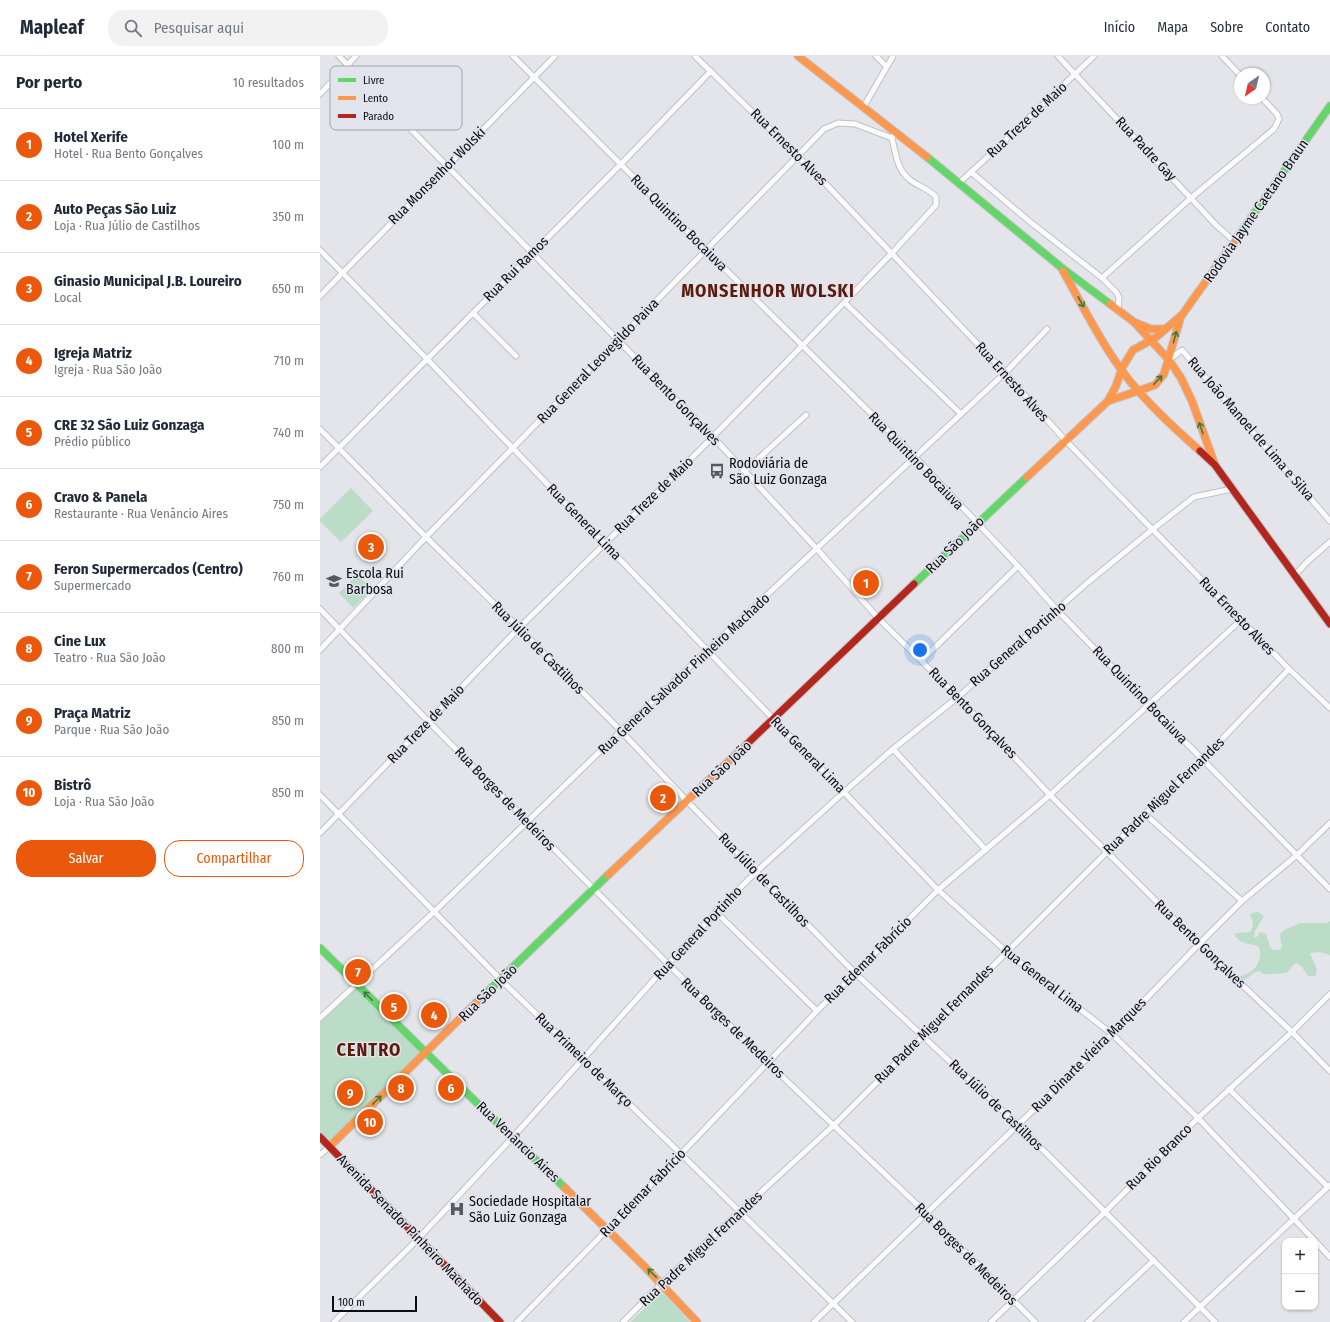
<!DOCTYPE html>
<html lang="pt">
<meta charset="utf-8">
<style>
body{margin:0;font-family:"Fira Sans Condensed",sans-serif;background:#f2f2f3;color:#1f2937}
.controls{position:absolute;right:12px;bottom:12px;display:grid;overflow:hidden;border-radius:8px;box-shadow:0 1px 3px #0004}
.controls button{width:36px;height:36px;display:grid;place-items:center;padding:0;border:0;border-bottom:1px solid #e0e1e3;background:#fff;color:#1f2937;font:20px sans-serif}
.compass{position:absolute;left:914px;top:12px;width:36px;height:36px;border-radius:50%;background:#fff;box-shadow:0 1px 3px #0004;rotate:214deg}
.scale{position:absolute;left:12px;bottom:10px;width:85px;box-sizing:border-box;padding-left:4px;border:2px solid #0d0e11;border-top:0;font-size:11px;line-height:14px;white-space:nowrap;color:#0d0e11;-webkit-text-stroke:3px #e1e3ed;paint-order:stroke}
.you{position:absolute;left:600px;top:594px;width:14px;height:14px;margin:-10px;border:3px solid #fff;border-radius:50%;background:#1a73e8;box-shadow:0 0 0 6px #1a73e833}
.badge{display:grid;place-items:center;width:26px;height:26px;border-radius:50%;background:#ea580c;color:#fff;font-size:13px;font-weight:700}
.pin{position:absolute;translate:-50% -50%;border:2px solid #fff;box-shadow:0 1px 4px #0006}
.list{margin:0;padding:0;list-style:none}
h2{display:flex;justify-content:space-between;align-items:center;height:52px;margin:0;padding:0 16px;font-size:17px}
h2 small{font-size:13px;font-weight:400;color:#747a83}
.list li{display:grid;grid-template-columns:26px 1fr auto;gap:12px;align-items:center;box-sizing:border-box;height:72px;padding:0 16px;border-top:1px solid #e0e1e3}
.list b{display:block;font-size:15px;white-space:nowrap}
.list p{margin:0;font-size:13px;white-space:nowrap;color:#747a83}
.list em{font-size:13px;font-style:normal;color:#747a83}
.actions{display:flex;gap:8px;padding:12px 16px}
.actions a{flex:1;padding:9px 0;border:1px solid #ea580c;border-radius:16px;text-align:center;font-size:14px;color:#ea580c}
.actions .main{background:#ea580c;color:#fff}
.icon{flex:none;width:22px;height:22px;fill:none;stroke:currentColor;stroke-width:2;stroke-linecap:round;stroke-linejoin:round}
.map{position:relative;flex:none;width:1010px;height:1266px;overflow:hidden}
header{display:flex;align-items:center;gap:24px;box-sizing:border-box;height:56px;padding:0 20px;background:#fff;border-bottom:1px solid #e0e1e3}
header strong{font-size:19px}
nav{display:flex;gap:22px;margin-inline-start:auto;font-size:14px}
.search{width:280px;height:36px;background:#f2f2f3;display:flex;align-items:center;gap:10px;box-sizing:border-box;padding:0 14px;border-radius:16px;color:#747a83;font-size:15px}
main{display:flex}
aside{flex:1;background:#fff}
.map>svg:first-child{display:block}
.green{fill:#bbdcc6}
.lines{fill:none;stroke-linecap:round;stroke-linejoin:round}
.street-casing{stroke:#c0c1c5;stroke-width:7}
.fast-casing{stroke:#c0c1c5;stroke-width:9}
.slow-casing{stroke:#c0c1c5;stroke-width:9}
.jam-casing{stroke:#c0c1c5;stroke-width:9}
.street{stroke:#fbfbfc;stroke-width:5}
.fast{stroke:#63d668;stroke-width:7}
.slow{stroke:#ff974d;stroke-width:7}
.jam{stroke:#b3261e;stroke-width:7}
.oneway{stroke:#3c7c41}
.labels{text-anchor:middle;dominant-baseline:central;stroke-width:3;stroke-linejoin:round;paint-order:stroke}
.street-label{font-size:14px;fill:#0d0e11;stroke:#e1e3ed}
.poi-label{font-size:14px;fill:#0d0e11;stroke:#e1e3ed;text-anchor:start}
.district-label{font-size:18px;font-weight:bold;letter-spacing:1px;fill:#5c1a0a;stroke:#e1e3ed}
.key{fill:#e1e3ed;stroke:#a1a3ab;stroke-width:1}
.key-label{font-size:11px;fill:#0d0e11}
</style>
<header>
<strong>Mapleaf</strong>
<div class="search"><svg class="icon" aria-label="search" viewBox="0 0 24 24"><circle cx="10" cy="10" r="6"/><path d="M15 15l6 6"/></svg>Pesquisar aqui</div>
<nav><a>Início</a><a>Mapa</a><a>Sobre</a><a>Contato</a></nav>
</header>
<main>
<aside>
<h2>Por perto<small>10 resultados</small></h2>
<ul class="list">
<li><span class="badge">1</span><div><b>Hotel Xerife</b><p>Hotel · Rua Bento Gonçalves</p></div><em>100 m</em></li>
<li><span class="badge">2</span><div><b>Auto Peças São Luiz</b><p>Loja · Rua Júlio de Castilhos</p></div><em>350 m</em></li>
<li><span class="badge">3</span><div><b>Ginasio Municipal J.B. Loureiro</b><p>Local</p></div><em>650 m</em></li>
<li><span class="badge">4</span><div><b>Igreja Matriz</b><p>Igreja · Rua São João</p></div><em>710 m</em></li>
<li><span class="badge">5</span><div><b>CRE 32 São Luiz Gonzaga</b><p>Prédio público</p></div><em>740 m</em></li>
<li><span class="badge">6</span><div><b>Cravo &amp; Panela</b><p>Restaurante · Rua Venâncio Aires</p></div><em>750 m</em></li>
<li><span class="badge">7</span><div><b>Feron Supermercados (Centro)</b><p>Supermercado</p></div><em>760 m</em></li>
<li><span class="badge">8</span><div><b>Cine Lux</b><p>Teatro · Rua São João</p></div><em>800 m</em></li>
<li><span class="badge">9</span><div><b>Praça Matriz</b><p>Parque · Rua São João</p></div><em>850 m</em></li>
<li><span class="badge">10</span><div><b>Bistrô</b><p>Loja · Rua São João</p></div><em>850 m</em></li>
</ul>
<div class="actions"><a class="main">Salvar</a><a>Compartilhar</a></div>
</aside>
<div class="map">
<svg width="1010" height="1266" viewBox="0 0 1010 1266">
<rect width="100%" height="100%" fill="#e4e5ea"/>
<g class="green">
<path d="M31 432 53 455 21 486 0 465V463Z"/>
<path d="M37 519 52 533 33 552 19 537Z"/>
<path d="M938 856 944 860 935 875 934 881H937L940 876 946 878 950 891 953 894H960L962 891 960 880 961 877 966 873 980 867H1006L1010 865V899L999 896 990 897 997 914 995 920H988L982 911 977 907 974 908 968 916 958 918H943L940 915C932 915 929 924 920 925L918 922C922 919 926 919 930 916 939 911 943 898 938 890 928 887 923 889 915 880L916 877 930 876 933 870 932 863 930 860 932 857Z"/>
<path d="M37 931 101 996 9 1088 0 1079V965Z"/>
<path d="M342 1236 370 1266H310Z"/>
</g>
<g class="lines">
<g class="street-casing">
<g id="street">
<path d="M19 0 393 381 497 493 559 563 638 641 730 739 879 888 972 976 1010 1015"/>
<path d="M193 0 386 194 595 401 698 510 737 554 828 648 1010 833"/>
<path d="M375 0 504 126 685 317 746 385 969 613 1010 652"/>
<path d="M556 0 566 10"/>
<path d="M738 0 896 169 914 185"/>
<path d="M902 0 920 19"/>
<path d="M0 38 36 0"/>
<path d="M543 52 573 0"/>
<path d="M651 116 709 165 782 222 796 236 799 241 798 254"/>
<path d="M639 127 673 96 774 0"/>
<path d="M0 194 107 303 618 834 687 896 792 978 878 1062 995 1185"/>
<path d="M782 222 871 142 954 73 959 63 957 58 942 42"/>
<path d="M0 240 235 0"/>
<path d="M525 247 641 358"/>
<path d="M153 257 196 300"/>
<path d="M849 304 862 294 1010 465"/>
<path d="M0 373 106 481 199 572 301 675 367 745 535 917 698 1069 895 1266"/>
<path d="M0 411 301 108 391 15"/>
<path d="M425 415 486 359"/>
<path d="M975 519 988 505 1010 486"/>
<path d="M0 553 109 666 348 908 447 1006 606 1157 715 1266"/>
<path d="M0 594 106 481 504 73 518 67 535 68 572 82 573 80"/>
<path d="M602 604 698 510"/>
<path d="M573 693 666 794"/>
<path d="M0 739 181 924 361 1098 532 1266"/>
<path d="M825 758 922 845"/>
<path d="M0 777 199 572 367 407 482 290 572 197 616 149V141C610 134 601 131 593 126 577 116 576 99 572 82"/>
<path d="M396 856 497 955"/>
<path d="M0 962 115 855 301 675 685 317 727 273"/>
<path d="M909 1033 1008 1131"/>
<path d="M0 1099 9 1091"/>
<path d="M995 1185 1010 1201"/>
<path d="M14 1266 98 1183 193 1081 348 908 396 856 437 815 524 736 573 693 638 641 767 527 833 473 874 441 912 433"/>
<path d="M197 1266 361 1098 497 955 618 834 730 739 921 564"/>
<path d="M303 1266 342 1227 514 1069 825 758 882 704 969 613"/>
<path d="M494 1266 792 978 879 888 922 845 977 799 1010 767"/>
<path d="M671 1266 785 1156 878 1062 972 976 1010 938"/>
<path d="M768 1266 834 1204"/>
<path d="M864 1266 1010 1129"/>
</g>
</g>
<g class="fast-casing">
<g id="fast">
<path d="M607 101 742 212 790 248"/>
<path d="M921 176 1010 50"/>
<path d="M594 528 707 421"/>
<path d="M0 892 155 1045 245 1132"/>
<path d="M160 943 288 819"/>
</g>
</g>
<g class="slow-casing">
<g id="slow">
<path d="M478 0 607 101"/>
<path d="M743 215C764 252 783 291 809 324 830 350 855 373 880 395"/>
<path d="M790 248 814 266 849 304 861 322 872 345 895 409"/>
<path d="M816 267 831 273H845"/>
<path d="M802 312 813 294 835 282 862 259 921 176"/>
<path d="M818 335 835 329 844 318 861 260"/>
<path d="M788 345 818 335"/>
<path d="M707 421 788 345 796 330 802 312"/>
<path d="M288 819 427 688"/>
<path d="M9 1091 160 943"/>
<path d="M245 1132 323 1209 377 1266"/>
</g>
</g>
<g class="jam-casing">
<g id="jam">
<path d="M880 395 895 409 1010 568"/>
<path d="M427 688 594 528"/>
<path d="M0 1081 180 1266"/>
</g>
</g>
<use href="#street" class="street"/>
<use href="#fast" class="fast"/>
<use href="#slow" class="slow"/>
<use href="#jam" class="jam"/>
</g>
<defs><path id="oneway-shaft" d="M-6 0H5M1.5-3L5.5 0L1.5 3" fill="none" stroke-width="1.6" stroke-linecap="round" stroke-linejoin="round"/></defs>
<g class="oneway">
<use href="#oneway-shaft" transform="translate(761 246) rotate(61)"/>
<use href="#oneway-shaft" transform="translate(855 281) rotate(-75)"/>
<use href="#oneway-shaft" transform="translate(838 324) rotate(-46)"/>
<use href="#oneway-shaft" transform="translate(881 372) rotate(-109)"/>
<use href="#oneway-shaft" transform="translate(48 940) rotate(-135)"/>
<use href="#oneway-shaft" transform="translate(57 1044) rotate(-44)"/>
<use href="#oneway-shaft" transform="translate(332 1217) rotate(-135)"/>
</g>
<defs>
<g id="bus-bare" transform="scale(1.2)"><path d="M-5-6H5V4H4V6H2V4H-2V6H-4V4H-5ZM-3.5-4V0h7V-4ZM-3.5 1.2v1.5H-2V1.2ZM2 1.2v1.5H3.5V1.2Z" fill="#58595d" stroke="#e1e3ed" stroke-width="2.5" paint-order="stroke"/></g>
<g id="school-bare" transform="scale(1.2)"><path d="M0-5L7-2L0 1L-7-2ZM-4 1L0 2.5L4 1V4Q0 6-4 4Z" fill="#58595d" stroke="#e1e3ed" stroke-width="2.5" paint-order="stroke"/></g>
<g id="hospital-bare" transform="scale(1.2)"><path d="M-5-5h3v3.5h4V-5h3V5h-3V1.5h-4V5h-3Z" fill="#58595d" stroke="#e1e3ed" stroke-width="2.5" paint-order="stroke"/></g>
</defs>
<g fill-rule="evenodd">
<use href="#bus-bare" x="397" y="415"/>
<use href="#school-bare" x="14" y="525"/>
<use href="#hospital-bare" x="137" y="1153"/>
</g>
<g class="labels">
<g class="street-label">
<text transform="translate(707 64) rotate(-43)">Rua Treze de Maio</text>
<text transform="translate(469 91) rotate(45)">Rua Ernesto Alves</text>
<text transform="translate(826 93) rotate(47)">Rua Padre Gay</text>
<text transform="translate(117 120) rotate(-45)">Rua Monsenhor Wolski</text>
<text transform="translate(936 155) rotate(-55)">Rodovia Jayme Caetano Braun</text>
<text transform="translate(359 167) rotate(45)">Rua Quintino Bocaiuva</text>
<text transform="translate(196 213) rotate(-45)">Rua Rui Ramos</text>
<text transform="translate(278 305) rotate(-46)">Rua General Leovegildo Paiva</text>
<text transform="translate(692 326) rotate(48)">Rua Ernesto Alves</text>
<text transform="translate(356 344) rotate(46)">Rua Bento Gonçalves</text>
<text transform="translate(931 373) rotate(49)">Rua João Manoel de Lima e Silva</text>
<text transform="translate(596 405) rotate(46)">Rua Quintino Bocaiuva</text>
<text transform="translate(334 439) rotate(-44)">Rua Treze de Maio</text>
<text transform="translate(264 466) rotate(46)">Rua General Lima</text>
<text transform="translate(635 489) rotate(-44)">Rua São João</text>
<text transform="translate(917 560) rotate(46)">Rua Ernesto Alves</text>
<text transform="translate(698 588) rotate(-41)">Rua General Portinho</text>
<text transform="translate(218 592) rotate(45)">Rua Júlio de Castilhos</text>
<text transform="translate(364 618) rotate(-43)">Rua General Salvador Pinheiro Machado</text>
<text transform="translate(820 639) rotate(46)">Rua Quintino Bocaiuva</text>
<text transform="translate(653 657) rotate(46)">Rua Bento Gonçalves</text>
<text transform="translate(106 668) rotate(-46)">Rua Treze de Maio</text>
<text transform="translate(488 699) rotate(46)">Rua General Lima</text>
<text transform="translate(402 713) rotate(-43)">Rua São João</text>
<text transform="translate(844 740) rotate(-44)">Rua Padre Miguel Fernandes</text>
<text transform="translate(185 743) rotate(46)">Rua Borges de Medeiros</text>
<text transform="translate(444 824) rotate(46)">Rua Júlio de Castilhos</text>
<text transform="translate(378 877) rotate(-47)">Rua General Portinho</text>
<text transform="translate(880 888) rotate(44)">Rua Bento Gonçalves</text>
<text transform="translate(548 904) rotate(-45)">Rua Edemar Fabrício</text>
<text transform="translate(722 923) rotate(38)">Rua General Lima</text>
<text transform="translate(168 937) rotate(-44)">Rua São João</text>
<text transform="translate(614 968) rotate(-45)">Rua Padre Miguel Fernandes</text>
<text transform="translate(413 972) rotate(44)">Rua Borges de Medeiros</text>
<text transform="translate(769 999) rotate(-45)">Rua Dinarte Vieira Marques</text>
<text transform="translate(264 1004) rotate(44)">Rua Primeiro de Março</text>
<text transform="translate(676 1049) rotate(44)">Rua Júlio de Castilhos</text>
<text transform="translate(198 1086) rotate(44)">Rua Venâncio Aires</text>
<text transform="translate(839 1101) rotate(-45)">Rua Rio Branco</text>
<text transform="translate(323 1137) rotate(-46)">Rua Edemar Fabrício</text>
<text transform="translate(90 1174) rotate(46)">Avenida Senador Pinheiro Machado</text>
<text transform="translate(381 1193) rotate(-43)">Rua Padre Miguel Fernandes</text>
<text transform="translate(646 1198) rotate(45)">Rua Borges de Medeiros</text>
</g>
<g class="poi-label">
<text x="409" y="407">Rodoviária de<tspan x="409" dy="16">São Luiz Gonzaga</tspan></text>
<text x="26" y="517">Escola Rui<tspan x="26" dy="16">Barbosa</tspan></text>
<text x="149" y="1145">Sociedade Hospitalar<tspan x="149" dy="16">São Luiz Gonzaga</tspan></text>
</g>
<g class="district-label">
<text x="448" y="235">MONSENHOR WOLSKI</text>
<text x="49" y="994">CENTRO</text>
</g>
</g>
<rect x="10" y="10" width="132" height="64" rx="6" class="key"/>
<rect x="18" y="22" width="18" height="4" fill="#63d668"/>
<rect x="18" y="40" width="18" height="4" fill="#ff974d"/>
<rect x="18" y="58" width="18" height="4" fill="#b3261e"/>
<g class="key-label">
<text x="43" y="28">Livre</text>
<text x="43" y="46">Lento</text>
<text x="43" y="64">Parado</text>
</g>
</svg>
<div class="controls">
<button>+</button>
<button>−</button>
</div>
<svg class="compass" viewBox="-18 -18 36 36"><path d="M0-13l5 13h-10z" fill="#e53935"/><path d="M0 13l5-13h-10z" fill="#747a83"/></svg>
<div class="scale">100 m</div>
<div class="you"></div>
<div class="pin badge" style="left:546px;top:527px">1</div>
<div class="pin badge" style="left:343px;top:742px">2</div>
<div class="pin badge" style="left:51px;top:491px">3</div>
<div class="pin badge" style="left:114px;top:959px">4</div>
<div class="pin badge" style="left:74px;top:951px">5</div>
<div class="pin badge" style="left:131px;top:1032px">6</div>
<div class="pin badge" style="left:38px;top:916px">7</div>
<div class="pin badge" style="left:81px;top:1032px">8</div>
<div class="pin badge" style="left:30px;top:1037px">9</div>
<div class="pin badge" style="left:50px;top:1066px">10</div>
</div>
</main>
